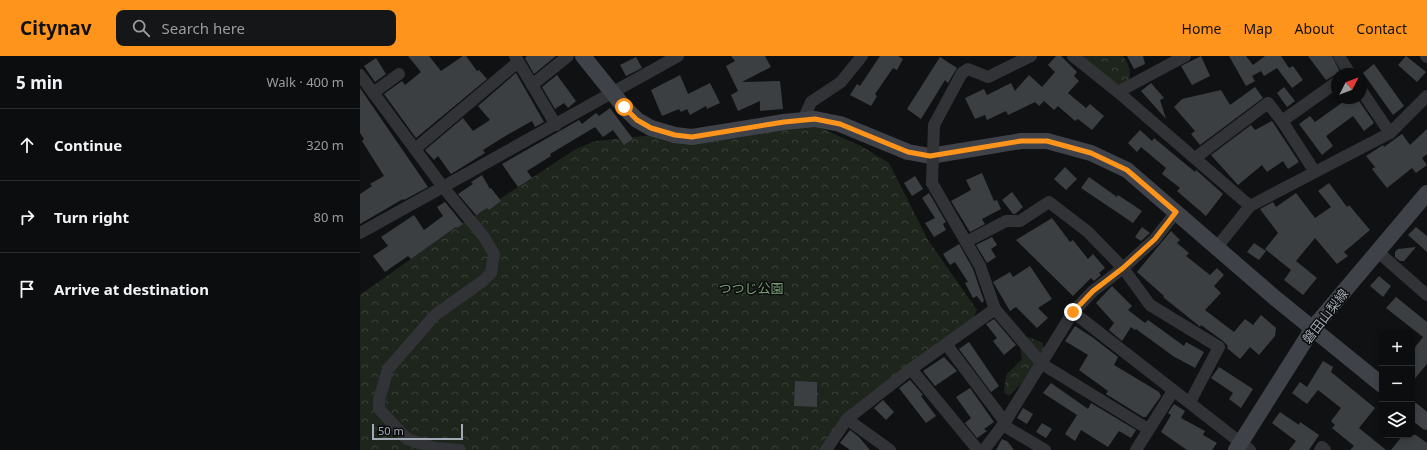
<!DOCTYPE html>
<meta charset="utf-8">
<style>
body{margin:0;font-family:"Noto Sans","Noto Sans JP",sans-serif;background:#151617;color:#f1f3f6}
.controls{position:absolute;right:12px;bottom:12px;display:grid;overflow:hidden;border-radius:8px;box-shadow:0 2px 6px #0003}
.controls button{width:36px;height:36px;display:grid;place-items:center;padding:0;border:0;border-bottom:1px solid #2c2d2e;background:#0c0d0e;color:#f1f3f6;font:20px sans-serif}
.compass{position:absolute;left:971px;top:12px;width:36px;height:36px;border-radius:50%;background:#0c0d0e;box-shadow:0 2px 6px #0003;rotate:48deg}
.scale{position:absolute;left:12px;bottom:10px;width:91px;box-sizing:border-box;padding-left:4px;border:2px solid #a1a9b4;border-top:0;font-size:11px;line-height:14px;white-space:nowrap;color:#a1a9b4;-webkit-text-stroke:3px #0c0c0d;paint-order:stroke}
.stop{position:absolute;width:12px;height:12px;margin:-9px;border:3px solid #ff941c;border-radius:50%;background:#fff}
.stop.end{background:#ff941c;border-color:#fff;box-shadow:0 1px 4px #0008}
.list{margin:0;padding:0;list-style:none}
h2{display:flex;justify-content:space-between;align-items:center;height:52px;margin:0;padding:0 16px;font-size:17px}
h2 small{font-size:13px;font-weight:400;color:#9a9c9e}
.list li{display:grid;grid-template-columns:26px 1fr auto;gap:12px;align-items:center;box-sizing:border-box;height:72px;padding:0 16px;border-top:1px solid #2c2d2e}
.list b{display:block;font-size:15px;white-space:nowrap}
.list em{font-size:13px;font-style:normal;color:#9a9c9e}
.icon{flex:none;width:22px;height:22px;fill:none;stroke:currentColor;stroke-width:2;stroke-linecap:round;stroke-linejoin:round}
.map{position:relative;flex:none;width:1067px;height:394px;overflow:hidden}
header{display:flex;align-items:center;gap:24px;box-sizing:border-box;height:56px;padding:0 20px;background:#ff941c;color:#111}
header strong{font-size:19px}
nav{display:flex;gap:22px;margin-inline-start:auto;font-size:14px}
.search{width:280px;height:36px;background:#151617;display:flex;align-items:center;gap:10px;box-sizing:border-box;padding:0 14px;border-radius:8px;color:#9a9c9e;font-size:15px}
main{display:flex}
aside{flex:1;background:#0c0d0e}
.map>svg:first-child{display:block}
.forest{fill:url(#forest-crowns)}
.building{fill:#3c3f42}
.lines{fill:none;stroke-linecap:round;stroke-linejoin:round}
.street{stroke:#313337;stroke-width:12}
.secondary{stroke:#3f4248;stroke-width:16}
.street-bridge{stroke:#313337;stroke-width:12}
.route{stroke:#ff941c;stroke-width:5}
.labels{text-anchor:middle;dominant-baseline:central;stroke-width:3;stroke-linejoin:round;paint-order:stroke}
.park-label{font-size:13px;fill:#79a176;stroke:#0c0c0d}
.street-label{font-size:13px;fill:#a1a9b4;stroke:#0c0c0d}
</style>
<header>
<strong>Citynav</strong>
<div class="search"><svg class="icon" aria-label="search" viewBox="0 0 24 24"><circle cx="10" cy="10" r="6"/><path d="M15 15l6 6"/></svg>Search here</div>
<nav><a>Home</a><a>Map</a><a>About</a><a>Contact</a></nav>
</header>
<main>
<aside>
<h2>5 min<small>Walk · 400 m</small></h2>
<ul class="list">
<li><svg class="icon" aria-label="ahead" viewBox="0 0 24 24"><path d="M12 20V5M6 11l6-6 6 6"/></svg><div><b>Continue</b></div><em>320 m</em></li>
<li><svg class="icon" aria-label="right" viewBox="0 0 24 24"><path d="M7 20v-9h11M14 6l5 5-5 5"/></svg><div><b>Turn right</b></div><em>80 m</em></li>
<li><svg class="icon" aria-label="arrive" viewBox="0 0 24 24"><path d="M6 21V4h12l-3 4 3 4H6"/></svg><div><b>Arrive at destination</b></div></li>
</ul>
</aside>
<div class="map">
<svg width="1067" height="394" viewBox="0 0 1067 394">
<defs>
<pattern id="forest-crowns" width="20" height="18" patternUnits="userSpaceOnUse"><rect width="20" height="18" fill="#1d251d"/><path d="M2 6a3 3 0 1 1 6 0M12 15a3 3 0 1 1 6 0" fill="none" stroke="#3b423b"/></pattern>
</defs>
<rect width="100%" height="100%" fill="#101112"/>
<g class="forest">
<path d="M717 0H763C773 13 773 28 758 36Z"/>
<path d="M443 64 501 90 529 107 568 184 617 254 608 272 487 363 466 394H0V239L89 176 216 93 235 85Z"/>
<path d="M669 281 683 287 684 299 669 320 649 340 644 336 646 319 662 303 660 289Z"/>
</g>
<g class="building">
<path d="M48 0H69L81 15 103 0H106L117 15 119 14 127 23 56 82 24 38 42 25 45 29 61 16Z"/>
<path d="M167 0H196L174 18 165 2Z"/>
<path d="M371 0H405L411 11 382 26 420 25 423 53 400 55V45L378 55 371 39 378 35 366 10 375 5Z"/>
<path d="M520 0H538L543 3 537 14 533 12 515 38 517 40 511 50 490 39 497 28 500 30Z"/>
<path d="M696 0H701L717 16 714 20 719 25 708 37 726 52 730 48 744 60 732 74 718 63 715 65 698 50 694 54 684 45 679 50 675 46 648 59 646 55 627 64 625 59 615 63 605 42 624 33 627 39 651 27 655 35 669 19 682 31 695 16 688 9Z"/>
<path d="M767 0H783L785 8 774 13Z"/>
<path d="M841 0 850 20 832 29 821 10Z"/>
<path d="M869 0H886L893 9 905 0H921L929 12 933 10 943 24 932 32 917 12 904 20 901 15 892 20 895 25 886 30Z"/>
<path d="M948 0H972L980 16 966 24Z"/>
<path d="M1046 0 1066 16 1057 26 1038 9Z"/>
<path d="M276 1 282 12 266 20 260 9Z"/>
<path d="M580 1 597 12 588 27 585 24 561 63 547 53Z"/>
<path d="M16 2 26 18 15 26 4 10Z"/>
<path d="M1014 8 1044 50 1033 59 1003 17Z"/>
<path d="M156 17 184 66 175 71 172 65 147 79 123 94 125 97 91 118 78 100 74 104 65 94 103 62 113 75 130 64 118 50Z"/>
<path d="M197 19 216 45 208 52 204 47 195 53 182 31Z"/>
<path d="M320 19 328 38 350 27 360 47 347 53 346 50 330 59 327 53 321 56 319 53 302 60 291 34Z"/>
<path d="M791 27 804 42 800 44 806 63 781 35Z"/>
<path d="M895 31 903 42 840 89 831 78 835 75 814 51 822 43 861 34 870 49Z"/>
<path d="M924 31 935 45 927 51 917 37Z"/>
<path d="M0 32 68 131 44 144 43 143 0 168V138L12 130 10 128 24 120 2 85 4 83 0 77Z"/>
<path d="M980 42H997L1014 67 1004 75 993 60 966 80 973 90 962 99 939 68 950 60 955 66 983 46Z"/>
<path d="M250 52 273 83 264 89 253 74 243 81 235 71 190 98 191 100 167 115 172 122 158 131 142 108 219 64 222 68 236 57 239 60Z"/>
<path d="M912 65 939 106 928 113 923 105 907 116 902 109 878 129 851 99 891 69 895 74Z"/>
<path d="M1067 73V98L1062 102 1067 109 1056 117 1052 112 1027 132 1012 113 1015 111 1006 100 1023 89 1024 91 1042 78 1050 89Z"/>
<path d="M780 74 792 85 794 82 835 116 836 114 863 138 846 160 817 135 820 132 802 118 806 112 781 91 777 96 768 87Z"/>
<path d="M705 111 717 123 706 134 694 123Z"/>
<path d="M622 117 634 145 637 144 641 153 622 163 625 168 610 176 591 145 611 134 606 124Z"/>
<path d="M122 119 130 133 131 132 141 145 129 154 127 152 116 159 98 138 113 128 111 126Z"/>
<path d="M555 120 563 133 552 140 544 127Z"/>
<path d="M729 121 757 141 758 139 782 155 773 167 721 132Z"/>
<path d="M969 127 987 151 989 149 1010 174 984 196 988 200 977 208 955 182 936 205 957 222 943 239 924 224 931 214 905 193 918 177 900 153 913 146 916 151 936 137 955 162 971 151 958 135Z"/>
<path d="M652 136 663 151 655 158H653L642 144Z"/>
<path d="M569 137 586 166 583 168 586 174 574 181 565 167 575 162 562 142Z"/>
<path d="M85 146 103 168 97 172 96 171 51 203 48 200 25 216 13 200 28 190 21 181 54 159 64 174 83 160 77 151Z"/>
<path d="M692 162 710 186 713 184 728 203 733 198 745 212 739 217 741 219 734 225 731 222 713 240 656 184Z"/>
<path d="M782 171 790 177 781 185 775 181Z"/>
<path d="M1056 171 1067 180V196L1048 179Z"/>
<path d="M811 175 820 184 817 187 829 197 826 200 850 219 857 212 864 219 854 230 861 237 845 254 874 276 885 263 893 269 901 259 916 272 915 280 899 299 890 291 880 303 867 292 868 290 863 285 841 269 840 271 838 269 803 241 804 240 777 216Z"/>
<path d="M632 181 637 189 631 193 636 201 627 207 616 189Z"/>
<path d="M894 187 906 195 899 204 887 196Z"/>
<path d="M599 188 613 213 624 245 622 247 617 240 613 242 605 227 608 226 595 206 590 209 583 198Z"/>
<path d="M1056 191 1044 205H1040L1035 201V196L1038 193Z"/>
<path d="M670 210 692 243 678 252 688 262 677 272 656 251 650 255 633 226 650 216 653 221Z"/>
<path d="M1019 220 1031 230 1023 241 1010 230Z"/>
<path d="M752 230 772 250 768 254 785 267 788 264 824 290 826 286 844 296 835 312 813 300 776 273 775 274 771 271 762 285 749 274 754 267 736 247Z"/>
<path d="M1036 241 1067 266V308L1052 326V295L1063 281 1026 252Z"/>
<path d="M634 263 656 289 644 299 633 285 637 282 626 268Z"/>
<path d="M715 270 732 281 758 301 754 309 799 336 801 340 786 361H783L746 338 748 335 719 314 728 299 705 285Z"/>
<path d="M609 286 639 330 631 336 599 293Z"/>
<path d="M584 301 597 315 575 330 563 315Z"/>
<path d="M963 305 973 311 971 316 1015 352 999 372 1026 394H990L994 390 972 372 975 369 971 365 981 352 958 334 947 348 932 337 940 326 947 331Z"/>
<path d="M859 311 893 333 881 352 869 343 873 337 851 322Z"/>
<path d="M550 324 563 339 561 340 576 360 566 367 539 332Z"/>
<path d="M435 325 457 326V351L434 350Z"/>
<path d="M691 327 728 353 731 347 776 374 771 382 759 375 748 391 721 374 715 385 705 378 717 359 683 337Z"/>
<path d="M610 332 634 366 624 373 627 375 617 382 605 367 611 362 596 341Z"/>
<path d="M523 344 534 356 526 364 514 352Z"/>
<path d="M814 348 825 355 821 362 845 375 843 379 857 387 852 394H827L801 376 811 359 808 357Z"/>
<path d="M663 352 673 358 667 368 657 362Z"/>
<path d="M920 356 939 369 940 366 959 379 949 394H929L936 385 912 367Z"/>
<path d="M682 367 692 373 686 382 676 376Z"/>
<path d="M490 374 499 381 510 394H490L480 387Z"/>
<path d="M1043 379H1056L1067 387V394H1031Z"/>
<path d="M642 383 648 386 654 394H636Z"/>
</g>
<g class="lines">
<g class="street">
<path d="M155 0 196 69"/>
<path d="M713 0 758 36 890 150"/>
<path d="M979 0 990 18"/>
<path d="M1066 0 1067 1"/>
<path d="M0 19 83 131 124 181 134 198 131 217 123 225 75 259 28 313 19 344V353L47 383 75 392 100 394"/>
<path d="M172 29 208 0"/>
<path d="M1001 34 1030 77"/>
<path d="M758 36 825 0"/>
<path d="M13 37 39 18"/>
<path d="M443 64 451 46 481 26 502 0"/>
<path d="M574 69 602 17 608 13 628 21 671 0"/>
<path d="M55 93 158 6"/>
<path d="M835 102 908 47 922 65"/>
<path d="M955 116 922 65 977 26"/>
<path d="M572 127 620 210 635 253 682 308 788 373"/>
<path d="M0 177 318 0"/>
<path d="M606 186 646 165H660L689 146 728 176 763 212 790 249 859 291 830 346"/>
<path d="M857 191 890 150 1030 77 1067 40"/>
<path d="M1017 195 1067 239"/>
<path d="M713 256 890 394"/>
<path d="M586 288 645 366"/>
<path d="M551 313 618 394"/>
<path d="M487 363 530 394"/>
<path d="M643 369 685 394"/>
<path d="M466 394 487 363 551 313 635 253"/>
<path d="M624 394 645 366 713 256 733 235 763 212 795 183 816 156"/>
<path d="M776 394 813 335"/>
<path d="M960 394 962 391 965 394"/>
</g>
<g class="secondary">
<path d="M223 0 264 51 277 64 291 72 315 79 332 81 424 66 455 63 480 68 548 96 570 100 661 85H687L731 97 767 114 915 242 1022 329"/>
<path d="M1052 354 1067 366"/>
<path d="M876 394 953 272 1067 137"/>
</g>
<path class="street-bridge" d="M572 127 574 69"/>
</g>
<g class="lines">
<path class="route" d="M264 51 277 64 291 72 315 79 332 81 424 66 455 63 480 68 548 96 570 100 661 85H687L731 97 767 114 816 156 795 183 763 212 733 235 713 256"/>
</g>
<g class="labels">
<g class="park-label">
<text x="391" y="232">つつじ公園</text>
</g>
<g class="street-label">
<text transform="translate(965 260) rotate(-52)">磐田山梨線</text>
</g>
</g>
</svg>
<div class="controls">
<button>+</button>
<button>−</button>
<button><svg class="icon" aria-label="layers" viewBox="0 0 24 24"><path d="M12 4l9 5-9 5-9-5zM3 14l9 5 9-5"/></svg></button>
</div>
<svg class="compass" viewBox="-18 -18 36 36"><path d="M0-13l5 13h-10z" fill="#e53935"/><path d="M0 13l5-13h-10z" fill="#9a9c9e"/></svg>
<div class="scale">50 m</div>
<div class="stop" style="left:264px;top:51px"></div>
<div class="stop end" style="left:713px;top:256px"></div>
</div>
</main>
